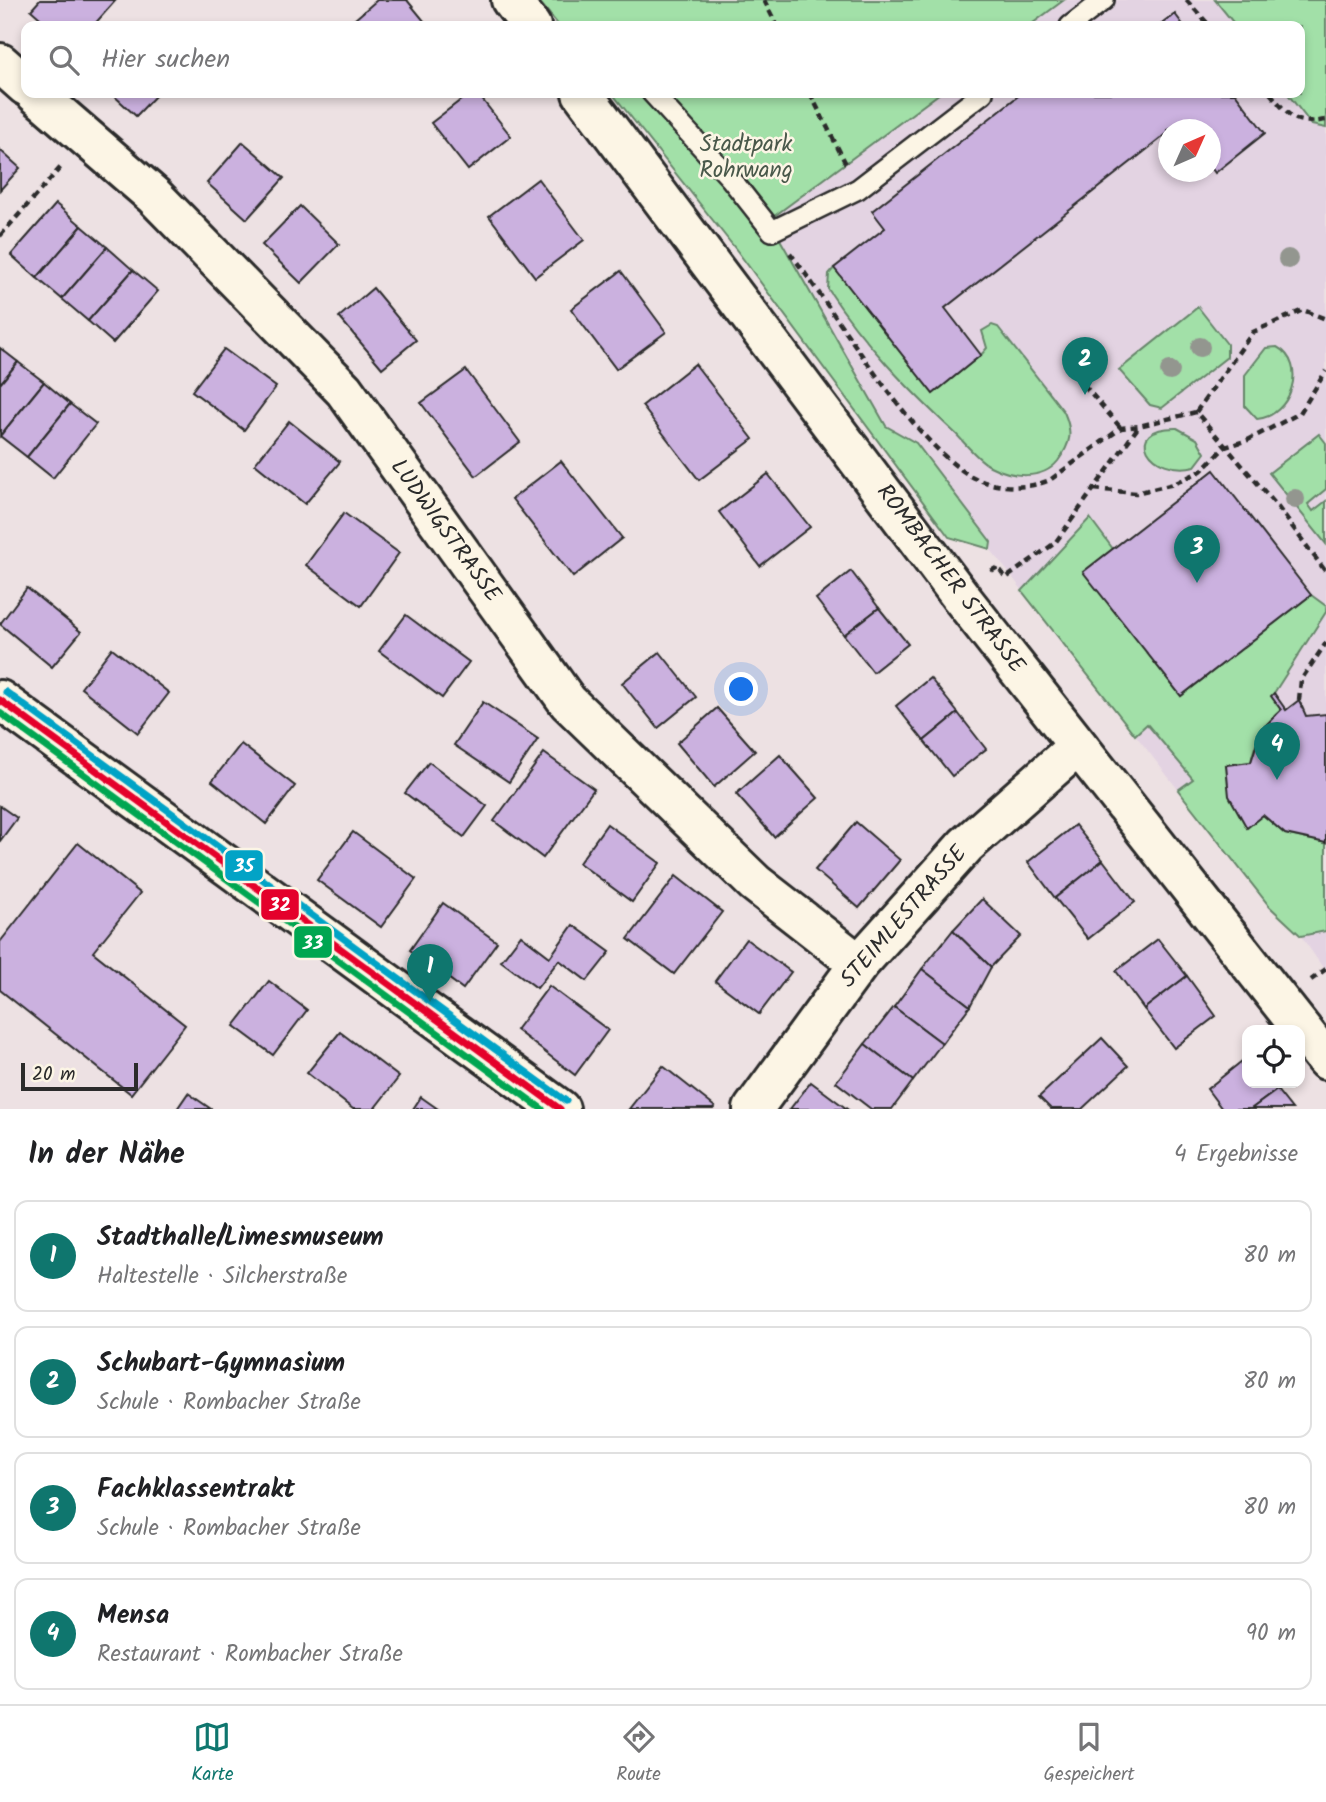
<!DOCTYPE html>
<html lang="de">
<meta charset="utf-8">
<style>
body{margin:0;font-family:Kalam,sans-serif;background:#f6f6f6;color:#202124}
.controls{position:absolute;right:21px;bottom:21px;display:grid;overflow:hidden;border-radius:14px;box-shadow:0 4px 10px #0003}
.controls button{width:63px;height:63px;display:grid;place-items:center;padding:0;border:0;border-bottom:2px solid #e0e0e0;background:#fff;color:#202124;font:35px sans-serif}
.compass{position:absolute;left:1158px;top:119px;width:63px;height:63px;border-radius:50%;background:#fff;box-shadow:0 4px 10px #0003;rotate:45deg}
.scale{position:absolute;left:21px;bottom:18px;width:117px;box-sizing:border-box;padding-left:7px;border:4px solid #2b2b2b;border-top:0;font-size:19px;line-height:24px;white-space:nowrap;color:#2b2b2b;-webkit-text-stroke:5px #fcf5e5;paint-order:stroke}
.you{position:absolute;left:742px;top:690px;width:24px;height:24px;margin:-18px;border:5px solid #fff;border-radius:50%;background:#1a73e8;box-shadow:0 0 0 10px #1a73e833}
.badge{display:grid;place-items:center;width:46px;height:46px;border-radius:50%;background:#0f766e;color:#fff;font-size:23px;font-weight:700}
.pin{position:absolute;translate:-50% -58px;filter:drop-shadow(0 2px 4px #0008)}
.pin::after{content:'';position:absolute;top:37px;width:24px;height:21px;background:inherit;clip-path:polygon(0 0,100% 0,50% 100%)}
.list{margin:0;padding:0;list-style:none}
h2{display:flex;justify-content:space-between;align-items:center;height:91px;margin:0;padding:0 28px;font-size:30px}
h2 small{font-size:23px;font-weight:400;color:#757577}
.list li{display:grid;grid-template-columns:46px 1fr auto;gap:21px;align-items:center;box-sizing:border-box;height:112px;margin:0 14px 14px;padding:0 14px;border:2px solid #e0e0e0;border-radius:14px}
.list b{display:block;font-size:26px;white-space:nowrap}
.list p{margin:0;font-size:23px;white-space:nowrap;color:#757577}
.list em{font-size:23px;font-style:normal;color:#757577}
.icon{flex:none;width:38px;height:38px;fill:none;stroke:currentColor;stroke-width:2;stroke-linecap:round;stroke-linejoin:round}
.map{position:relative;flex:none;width:1326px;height:1109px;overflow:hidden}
.search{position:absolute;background:#fff;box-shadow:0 4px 10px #0003;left:21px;right:21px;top:21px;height:77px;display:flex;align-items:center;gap:18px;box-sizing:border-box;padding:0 24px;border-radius:14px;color:#757577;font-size:26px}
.sheet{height:595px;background:#fff}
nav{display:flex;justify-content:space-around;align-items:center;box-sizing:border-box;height:98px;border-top:2px solid #e0e0e0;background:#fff;font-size:19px;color:#757577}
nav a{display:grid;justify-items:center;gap:4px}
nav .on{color:#0f766e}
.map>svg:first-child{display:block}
.built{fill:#e3d3e2;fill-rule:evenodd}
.green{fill:#a2e0a8;stroke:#66866a;stroke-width:2}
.building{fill:#cbb1df;stroke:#2b2b2b;stroke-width:2}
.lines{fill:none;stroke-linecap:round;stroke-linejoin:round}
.lane-casing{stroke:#2b2b2b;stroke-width:24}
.street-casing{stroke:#2b2b2b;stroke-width:44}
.secondary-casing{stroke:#2b2b2b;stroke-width:44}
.path{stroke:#2b2b2b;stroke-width:4.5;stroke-dasharray:7 5;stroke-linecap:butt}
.lane{stroke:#fcf5e5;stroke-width:19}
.street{stroke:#fcf5e5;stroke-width:38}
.secondary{stroke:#fcf5e5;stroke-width:38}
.bus-1-casing{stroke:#fcf5e5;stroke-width:12}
.bus-2-casing{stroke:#fcf5e5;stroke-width:12}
.bus-3-casing{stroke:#fcf5e5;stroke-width:12}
.bus-1{stroke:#e4002b;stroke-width:7}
.bus-2{stroke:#00a651;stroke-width:7}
.bus-3{stroke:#02a3c6;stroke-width:7}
.tree{fill:#93968f}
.labels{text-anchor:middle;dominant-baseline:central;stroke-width:5;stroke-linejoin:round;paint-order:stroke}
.park-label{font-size:23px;fill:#49584a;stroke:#fcf5e5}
.street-label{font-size:23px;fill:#2b2b2b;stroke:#fcf5e5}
.line-badge{stroke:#fcf5e5;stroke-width:2.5}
.badge-label{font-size:19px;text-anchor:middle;font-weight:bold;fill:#fff}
</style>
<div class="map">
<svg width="1326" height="1109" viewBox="0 0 1326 1109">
<rect width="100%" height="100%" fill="#ede1e3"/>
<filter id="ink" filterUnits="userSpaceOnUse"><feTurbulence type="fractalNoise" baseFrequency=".0143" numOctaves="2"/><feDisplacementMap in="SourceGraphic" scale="14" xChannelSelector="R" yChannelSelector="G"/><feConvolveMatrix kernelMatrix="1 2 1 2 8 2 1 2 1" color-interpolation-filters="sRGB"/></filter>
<g filter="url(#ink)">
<g class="built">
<path d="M1065 0H1215L1236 26H1029Z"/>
<path d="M940 93H1287L1312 125 1326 128V972L1301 936 1248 879 991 550 949 537 769 220ZM1168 130H1210V172H1168Z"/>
</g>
<g class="green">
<path d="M538 0H1064L1029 26H559Z"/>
<path d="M1215 0H1326V128L1312 125 1287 93H1300V26H1236Z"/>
<path d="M612 93H940L769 220 886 426 916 443 991 542 990 549 949 537 738 252Z"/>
<path d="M834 268 933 393 981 355 987 348 982 331 992 325 998 327 1064 412C1073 433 1071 443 1058 461 1042 481 1011 477 990 466 977 459 965 443 955 433 907 388 864 344 828 289L829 274Z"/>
<path d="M1198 307 1227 344V357L1162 408 1150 405 1119 370Z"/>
<path d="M1277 347C1309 364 1290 417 1257 419L1245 406V375L1266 348Z"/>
<path d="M1177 428 1197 439 1205 453 1195 466C1150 477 1120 427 1177 428Z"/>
<path d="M1319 434 1326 443V489L1308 504 1313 511 1326 501V544L1269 473Z"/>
<path d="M1090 518 1113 549 1084 572 1181 696 1311 595 1326 606V612L1274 693 1281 710C1266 722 1254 743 1251 762L1226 765 1247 827 1263 815 1285 834 1326 843V931L1301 936 1270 907 1178 790 1193 779 1147 724 1135 735 1022 591Z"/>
</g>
<g class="building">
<path d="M40 0H116L93 26H49L31 10Z"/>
<path d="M377 0H407L425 22 419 26H347Z"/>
<path d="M1175 14 1184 26H1159Z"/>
<path d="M111 93H158L136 116Z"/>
<path d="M470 93H477L511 136 468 170 431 123Z"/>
<path d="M1022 93H1235L1265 133 1215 173 1210 166V130H1183L1180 125 1168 130V133L945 308 981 355 933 394 834 268 885 228 872 211Z"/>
<path d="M243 142 284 178 247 219 207 183Z"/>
<path d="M0 150 20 168 0 190Z"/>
<path d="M538 179 584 240 535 277 489 216Z"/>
<path d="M56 204 82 226 37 278 11 255Z"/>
<path d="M300 206 339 244 301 283 262 245Z"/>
<path d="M82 226 107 247 62 299 37 278Z"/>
<path d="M107 247 133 270 88 321 62 299Z"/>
<path d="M133 270 158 291 113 343 88 321Z"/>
<path d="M621 271 666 332 616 369 571 309Z"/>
<path d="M373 288 416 340 382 368 339 317Z"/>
<path d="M0 348 18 362 0 384Z"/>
<path d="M224 349 276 387 244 430 192 391Z"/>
<path d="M18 362 44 382 0 436V384Z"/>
<path d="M695 364 753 439 699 480 642 406Z"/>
<path d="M466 370 520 442 476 476 421 403Z"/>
<path d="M44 382 70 404 27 457 0 436Z"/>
<path d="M70 404 96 424 53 478 27 457Z"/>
<path d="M289 421 340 462 305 504 255 464Z"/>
<path d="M561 461 622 538 573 577 512 499Z"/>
<path d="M1214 470 1311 595 1181 696 1083 572Z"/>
<path d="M768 474 810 527 760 566 719 512Z"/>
<path d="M344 513 399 553 361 606 306 565Z"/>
<path d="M851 571 879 608 844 635 816 599Z"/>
<path d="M27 588 81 632 52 667 0 624Z"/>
<path d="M879 608 908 644 873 672 844 635Z"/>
<path d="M406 615 469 662 442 698 379 651Z"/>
<path d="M112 648 169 693 138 733 81 688Z"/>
<path d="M660 652 696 697 658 728 622 683Z"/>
<path d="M930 678 958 713 924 741 896 706Z"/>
<path d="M1274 693 1286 710 1299 700 1306 716 1326 714V843L1285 834 1263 815 1247 828 1229 796 1226 765 1251 762 1261 730 1281 710 1271 696Z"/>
<path d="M483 702 538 739 509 782 454 745Z"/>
<path d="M717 708 755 751 714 787 677 743Z"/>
<path d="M958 713 986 749 952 776 924 741Z"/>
<path d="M241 744 295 786 266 824 212 781Z"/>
<path d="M544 753 594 789 543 858 494 821Z"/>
<path d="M780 755 818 798 774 837 736 794Z"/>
<path d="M429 762 487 806 464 837 405 793Z"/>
<path d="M0 806 17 818 0 841Z"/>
<path d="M856 822 900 860 859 908 815 870Z"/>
<path d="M607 824 660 863 632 902 579 863Z"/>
<path d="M1075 825 1103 860 1055 898 1028 862Z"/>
<path d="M353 832 416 879 381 927 317 880Z"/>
<path d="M78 843 140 893 93 952 185 1025 131 1094 0 990V942Z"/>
<path d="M1103 860 1135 902 1088 939 1055 898Z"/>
<path d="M676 876 722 912 674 974 628 939Z"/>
<path d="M982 899 1021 936 991 967 953 930Z"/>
<path d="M443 903 497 942 463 989 410 950Z"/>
<path d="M573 925 610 952 587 981 559 960 537 988 501 961 521 935 550 957Z"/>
<path d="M953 930 991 967 970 1006 922 969Z"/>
<path d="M746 939 791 972 759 1014 715 981Z"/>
<path d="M1158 939 1187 976 1144 1009 1116 971Z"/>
<path d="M922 969 970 1006 942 1043 894 1007Z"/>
<path d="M1187 976 1216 1016 1174 1048 1144 1009Z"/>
<path d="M269 981 307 1010 273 1055 234 1026Z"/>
<path d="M549 986 608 1030 575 1075 516 1030Z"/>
<path d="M894 1007 942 1043 913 1081 865 1044Z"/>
<path d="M340 1032 399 1077 374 1109H353L307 1073Z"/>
<path d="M1102 1038 1128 1066 1082 1109H1051L1039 1097Z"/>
<path d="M865 1044 913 1081 892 1109H871L836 1082Z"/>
<path d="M1247 1057V1083H1271L1277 1090 1251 1109H1222L1207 1089Z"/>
<path d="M663 1066 715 1107 713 1109H629Z"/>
<path d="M811 1082 847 1109H790Z"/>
<path d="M1277 1090 1292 1109H1251Z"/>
<path d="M188 1093 211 1109H177Z"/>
<path d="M421 1097 438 1109H413Z"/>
</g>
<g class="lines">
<g class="lane-casing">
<g id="lane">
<path d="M1070 26 1104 0"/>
<path d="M652 93 731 179 772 231 858 189 983 93"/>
</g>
</g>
<g class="street-casing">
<g id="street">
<path d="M0 63 26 86"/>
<path d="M35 93 154 196 344 390 568 702 755 883 859 964"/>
<path d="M0 700 560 1109"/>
<path d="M753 1109 859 964 966 845 1078 746"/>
</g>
</g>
<g class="secondary-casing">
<g id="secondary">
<path d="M511 0 531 26"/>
<path d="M582 93 961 597 1326 1060"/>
</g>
</g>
<g class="path">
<path d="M764 0 777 26"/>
<path d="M1186 0 1210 26"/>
<path d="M810 93 846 164"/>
<path d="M1270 93C1290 116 1293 126 1326 120"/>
<path d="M0 236 61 167"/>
<path d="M790 253C834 309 917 452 977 479 999 489 1029 489 1050 480L1121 428 1139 426 1196 412 1277 506 1326 572"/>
<path d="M1084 385 1121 428"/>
<path d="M1196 412 1253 332 1303 310 1326 319"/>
<path d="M1094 489 1136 493 1174 484 1201 471 1225 447 1248 440 1300 413 1326 371"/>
<path d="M991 571 998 567 1006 578 1055 543 1139 426"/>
<path d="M1299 700 1301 680 1326 643"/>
<path d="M1311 980 1326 969"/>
</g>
<use href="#lane" class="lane"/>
<use href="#street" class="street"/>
<use href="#secondary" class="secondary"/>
<g class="bus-1-casing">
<path id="bus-1" d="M0 700 560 1109"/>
</g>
<g class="bus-2-casing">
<path id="bus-2" d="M0 713 542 1109"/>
</g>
<g class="bus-3-casing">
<path id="bus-3" d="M6 692 566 1101"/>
</g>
<use href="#bus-1" class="bus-1"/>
<use href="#bus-2" class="bus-2"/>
<use href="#bus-3" class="bus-3"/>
</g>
<g class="tree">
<circle cx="1288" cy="259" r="10"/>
<circle cx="1200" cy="347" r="10"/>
<circle cx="1170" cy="371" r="10"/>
<circle cx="1295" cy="499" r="10"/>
</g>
</g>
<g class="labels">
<g class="park-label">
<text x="746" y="145">Stadtpark<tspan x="746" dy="26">Rohrwang</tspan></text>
</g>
<g class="street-label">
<text transform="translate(445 531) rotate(54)">LUDWIGSTRASSE</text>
<text transform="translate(950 579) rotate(53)">ROMBACHER STRASSE</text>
<text transform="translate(904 917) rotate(-49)">STEIMLESTRASSE</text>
</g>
</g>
<g class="line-badge">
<rect x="224" y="849" width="40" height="33" rx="7" fill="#02a3c6"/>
<rect x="260" y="888" width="40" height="33" rx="7" fill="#e4002b"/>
<rect x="293" y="925" width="40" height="34" rx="7" fill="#00a651"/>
</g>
<g class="badge-label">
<text x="244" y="872">35</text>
<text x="280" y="911">32</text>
<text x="313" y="949">33</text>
</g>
</svg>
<div class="controls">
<button><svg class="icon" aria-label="locate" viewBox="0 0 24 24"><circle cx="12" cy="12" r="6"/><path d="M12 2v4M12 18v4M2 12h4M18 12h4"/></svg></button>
</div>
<svg class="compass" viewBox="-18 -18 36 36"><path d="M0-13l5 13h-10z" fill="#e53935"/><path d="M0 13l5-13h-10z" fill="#757577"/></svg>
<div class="scale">20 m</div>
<div class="you"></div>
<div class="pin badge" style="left:430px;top:1002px">1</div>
<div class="pin badge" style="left:1085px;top:395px">2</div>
<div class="pin badge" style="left:1197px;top:583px">3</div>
<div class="pin badge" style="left:1277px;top:780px">4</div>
<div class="search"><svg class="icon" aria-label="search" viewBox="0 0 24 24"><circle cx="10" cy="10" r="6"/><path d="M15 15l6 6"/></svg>Hier suchen</div>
</div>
<section class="sheet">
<h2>In der Nähe<small>4 Ergebnisse</small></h2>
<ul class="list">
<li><span class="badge">1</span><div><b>Stadthalle/Limesmuseum</b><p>Haltestelle · Silcherstraße</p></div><em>80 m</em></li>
<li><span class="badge">2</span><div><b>Schubart-Gymnasium</b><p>Schule · Rombacher Straße</p></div><em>80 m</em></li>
<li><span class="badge">3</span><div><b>Fachklassentrakt</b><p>Schule · Rombacher Straße</p></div><em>80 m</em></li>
<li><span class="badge">4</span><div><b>Mensa</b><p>Restaurant · Rombacher Straße</p></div><em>90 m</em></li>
</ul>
</section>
<nav>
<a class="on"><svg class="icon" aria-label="map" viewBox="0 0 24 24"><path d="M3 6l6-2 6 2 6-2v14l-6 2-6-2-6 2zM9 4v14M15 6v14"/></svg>Karte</a>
<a><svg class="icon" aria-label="directions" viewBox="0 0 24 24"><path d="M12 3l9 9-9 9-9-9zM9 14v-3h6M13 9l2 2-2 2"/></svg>Route</a>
<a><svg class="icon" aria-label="saved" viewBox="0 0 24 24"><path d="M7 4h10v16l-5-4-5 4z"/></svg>Gespeichert</a>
</nav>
